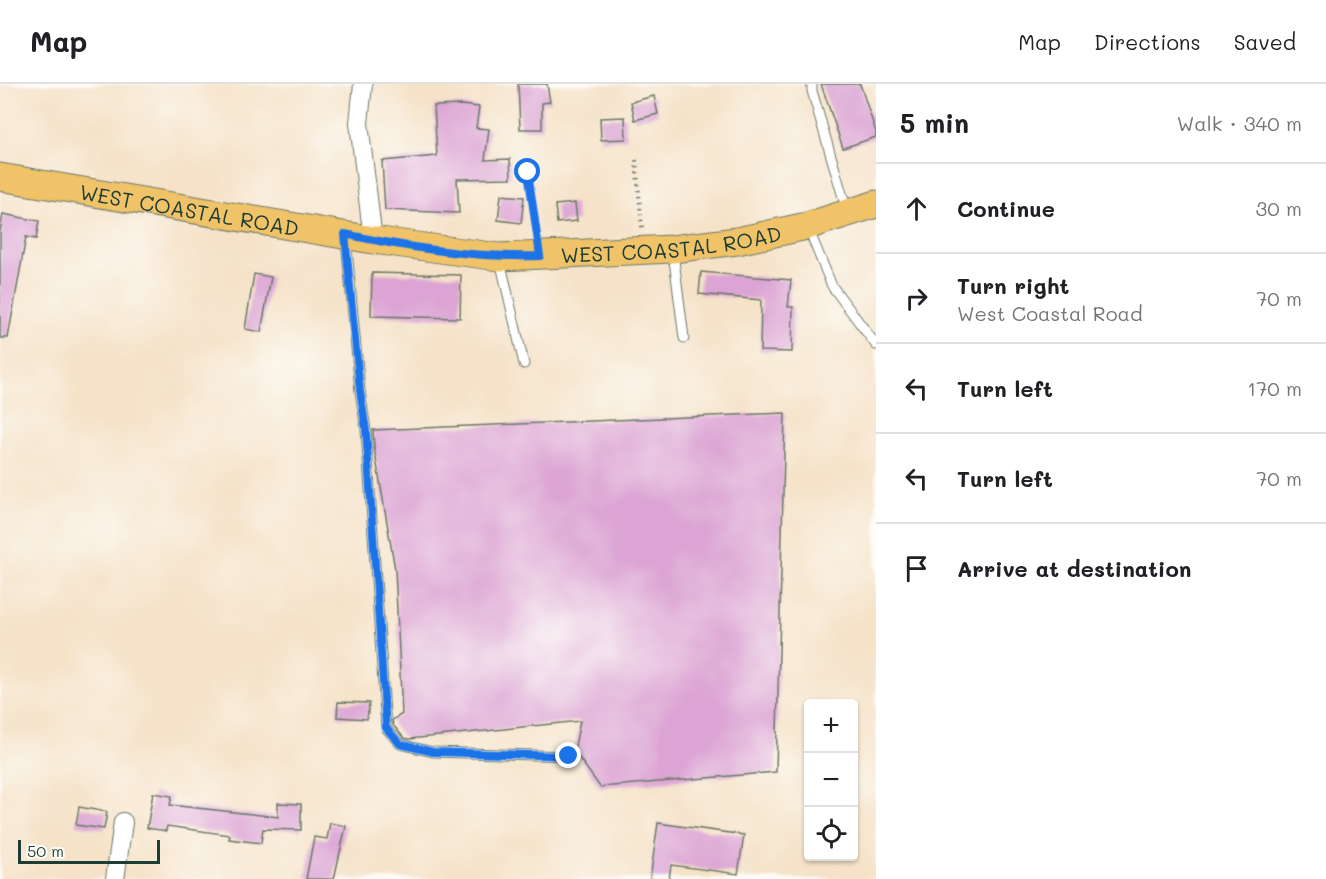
<!DOCTYPE html>
<meta charset="utf-8">
<style>
body{margin:0;font-family:Mali,sans-serif;background:#f2f2f2;color:#202124}
.controls{position:absolute;right:18px;bottom:18px;display:grid;overflow:hidden;border-radius:6px;box-shadow:0 2px 4px #0004}
.controls button{width:54px;height:54px;display:grid;place-items:center;padding:0;border:0;border-bottom:2px solid #e0e0e0;background:#fff;color:#202124;font:30px sans-serif}
.scale{position:absolute;left:18px;bottom:15px;width:142px;box-sizing:border-box;padding-left:6px;border:3px solid #1f3d34;border-top:0;font-size:16px;line-height:21px;white-space:nowrap;color:#1f3d34;-webkit-text-stroke:4px #fdfcf7;paint-order:stroke}
.stop{position:absolute;width:18px;height:18px;margin:-14px;border:4px solid #1a73e8;border-radius:50%;background:#fff}
.stop.end{background:#1a73e8;border-color:#fff;box-shadow:0 2px 6px #0008}
.list{margin:0;padding:0;list-style:none}
h2{display:flex;justify-content:space-between;align-items:center;height:78px;margin:0;padding:0 24px;font-size:26px}
h2 small{font-size:20px;font-weight:400;color:#757577}
.list li{display:grid;grid-template-columns:39px 1fr auto;gap:18px;align-items:center;box-sizing:border-box;height:90px;padding:0 24px;border-top:2px solid #e0e0e0}
.list b{display:block;font-size:22px;white-space:nowrap}
.list p{margin:0;font-size:20px;white-space:nowrap;color:#757577}
.list em{font-size:20px;font-style:normal;color:#757577}
.icon{flex:none;width:33px;height:33px;fill:none;stroke:currentColor;stroke-width:2;stroke-linecap:round;stroke-linejoin:round}
.map{position:relative;flex:none;width:876px;height:795px;overflow:hidden}
header{display:flex;align-items:center;gap:36px;box-sizing:border-box;height:84px;padding:0 30px;background:#fff;border-bottom:2px solid #e0e0e0}
header strong{font-size:28px}
nav{display:flex;gap:33px;margin-inline-start:auto;font-size:21px}
main{display:flex}
aside{flex:1;background:#fff}
.map>svg:first-child{display:block}
.building{fill:#dca4d4}
.lines{fill:none;stroke-linecap:round;stroke-linejoin:round}
.service-casing{stroke:#6a7768;stroke-width:11}
.minor-casing{stroke:#6a7768;stroke-width:20}
.primary-casing{stroke:#6a7768;stroke-width:29}
.path{stroke:#6a7768;stroke-width:4;stroke-dasharray:1.5 4.5;stroke-linecap:butt}
.service{stroke:#fff;stroke-width:9}
.minor{stroke:#fff;stroke-width:18}
.primary{stroke:#f0c369;stroke-width:27}
.route{stroke:#1a73e8;stroke-width:8}
.labels{text-anchor:middle;dominant-baseline:central;stroke-width:4.5;stroke-linejoin:round;paint-order:stroke}
.street-label{font-size:21px;fill:#1f3d34;stroke:#fdfcf7}
</style>
<header>
<strong>Map</strong>
<nav><a>Map</a><a>Directions</a><a>Saved</a></nav>
</header>
<main>
<div class="map">
<svg width="876" height="795" viewBox="0 0 876 795">
<rect width="100%" height="100%" fill="#fdfcf7"/>
<filter id="ink" filterUnits="userSpaceOnUse"><feTurbulence type="fractalNoise" baseFrequency=".0167" numOctaves="2"/><feDisplacementMap in="SourceGraphic" scale="12" xChannelSelector="R" yChannelSelector="G"/><feConvolveMatrix kernelMatrix="1 2 1 2 8 2 1 2 1" color-interpolation-filters="sRGB"/></filter>
<filter id="wash" filterUnits="userSpaceOnUse"><feTurbulence type="fractalNoise" baseFrequency=".008" numOctaves="4" result="noise"/><feDisplacementMap in="SourceGraphic" scale="24" xChannelSelector="R" yChannelSelector="G"/><feGaussianBlur stdDeviation="1.35" result="paint"/><feColorMatrix in="noise" values="0 0 0 0 0 0 0 0 0 0 0 0 0 0 0 0 0 1.4 0 .05"/><feComposite in="paint" operator="in"/></filter>
<g filter="url(#wash)">
<rect width="100%" height="100%" fill="#f5e2c8"/>
<g id="blocks">
<g class="building">
<path d="M518 0H547L550 18 542 19V45H520Z"/>
<path d="M821 0H860L876 48V53L843 64Z"/>
<path d="M654 12 658 30 635 36 631 18Z"/>
<path d="M461 21 479 23 476 44 489 45 485 76 510 75 511 94 457 95 459 129 385 126 382 77 437 72 434 22Z"/>
<path d="M625 33 626 55 601 56 600 34Z"/>
<path d="M501 111 524 113 521 139 498 136Z"/>
<path d="M575 119 577 137 557 139 555 121Z"/>
<path d="M3 130 39 137 36 155 26 153 8 254H0V147Z"/>
<path d="M701 188 791 196 788 223H793L792 268 760 267 761 216 699 210Z"/>
<path d="M372 189 461 191 460 234 371 232Z"/>
<path d="M254 190 271 193 261 248 245 245Z"/>
<path d="M785 329 776 688 600 703 574 667 580 637 409 655 404 654 393 641 392 636 402 630 395 485 374 363 373 346Z"/>
<path d="M338 618 369 619 367 635 337 633Z"/>
<path d="M153 709 172 712 170 721 278 733V719L301 720V746L263 745 261 759 229 755 230 751 167 742 166 747 147 744Z"/>
<path d="M79 723 107 728 104 745 76 741Z"/>
<path d="M330 739 346 742 334 795H306L314 753 327 755Z"/>
<path d="M658 739 744 751 738 790 671 781 669 795H650Z"/>
</g>
</g>
</g>
<g filter="url(#ink)">
<use href="#blocks" fill-opacity="0" stroke="#6a7768" stroke-width="1.5"/>
<g class="lines">
<g class="service-casing">
<g id="service">
<path d="M812 0V7L847 127"/>
<path d="M808 144 832 202 876 261"/>
<path d="M346 155 360 307 366 346 386 644 400 660 433 668 569 672"/>
<path d="M673 168 684 254"/>
<path d="M500 176 524 280"/>
</g>
</g>
<g class="minor-casing">
<g id="minor">
<path d="M363 0 359 39 373 156"/>
<path d="M115 795 123 738"/>
</g>
</g>
<g class="primary-casing">
<g id="primary">
<path id="s1" d="M0 93 373 156 499 173 672 165 737 157 807 142 876 120"/>
</g>
</g>
<g class="path">
<path d="M636 76 642 144"/>
<path d="M528 88 537 151"/>
</g>
<use href="#service" class="service"/>
<use href="#minor" class="minor"/>
<use href="#primary" class="primary"/>
</g>
</g>
<g class="lines" filter="url(#ink)">
<path class="route" d="M528 88 540 172C477 174 408 164 345 150L360 307 366 346 386 644 400 660 433 668 569 672"/>
</g>
<g class="labels">
<g class="street-label">
<text stroke="none"><textPath href="#s1" startOffset="192">WEST COASTAL ROAD</textPath></text>
<text stroke="none"><textPath href="#s1" startOffset="678">WEST COASTAL ROAD</textPath></text>
</g>
</g>
</svg>
<div class="controls">
<button>+</button>
<button>−</button>
<button><svg class="icon" aria-label="locate" viewBox="0 0 24 24"><circle cx="12" cy="12" r="6"/><path d="M12 2v4M12 18v4M2 12h4M18 12h4"/></svg></button>
</div>
<div class="scale">50 m</div>
<div class="stop" style="left:528px;top:88px"></div>
<div class="stop end" style="left:569px;top:672px"></div>
</div>
<aside>
<h2>5 min<small>Walk · 340 m</small></h2>
<ul class="list">
<li><svg class="icon" aria-label="ahead" viewBox="0 0 24 24"><path d="M12 20V5M6 11l6-6 6 6"/></svg><div><b>Continue</b></div><em>30 m</em></li>
<li><svg class="icon" aria-label="right" viewBox="0 0 24 24"><path d="M7 20v-9h11M14 6l5 5-5 5"/></svg><div><b>Turn right</b><p>West Coastal Road</p></div><em>70 m</em></li>
<li><svg class="icon" aria-label="left" viewBox="0 0 24 24"><path d="M17 20v-9H6M10 6l-5 5 5 5"/></svg><div><b>Turn left</b></div><em>170 m</em></li>
<li><svg class="icon" aria-label="left" viewBox="0 0 24 24"><path d="M17 20v-9H6M10 6l-5 5 5 5"/></svg><div><b>Turn left</b></div><em>70 m</em></li>
<li><svg class="icon" aria-label="arrive" viewBox="0 0 24 24"><path d="M6 21V4h12l-3 4 3 4H6"/></svg><div><b>Arrive at destination</b></div></li>
</ul>
</aside>
</main>
